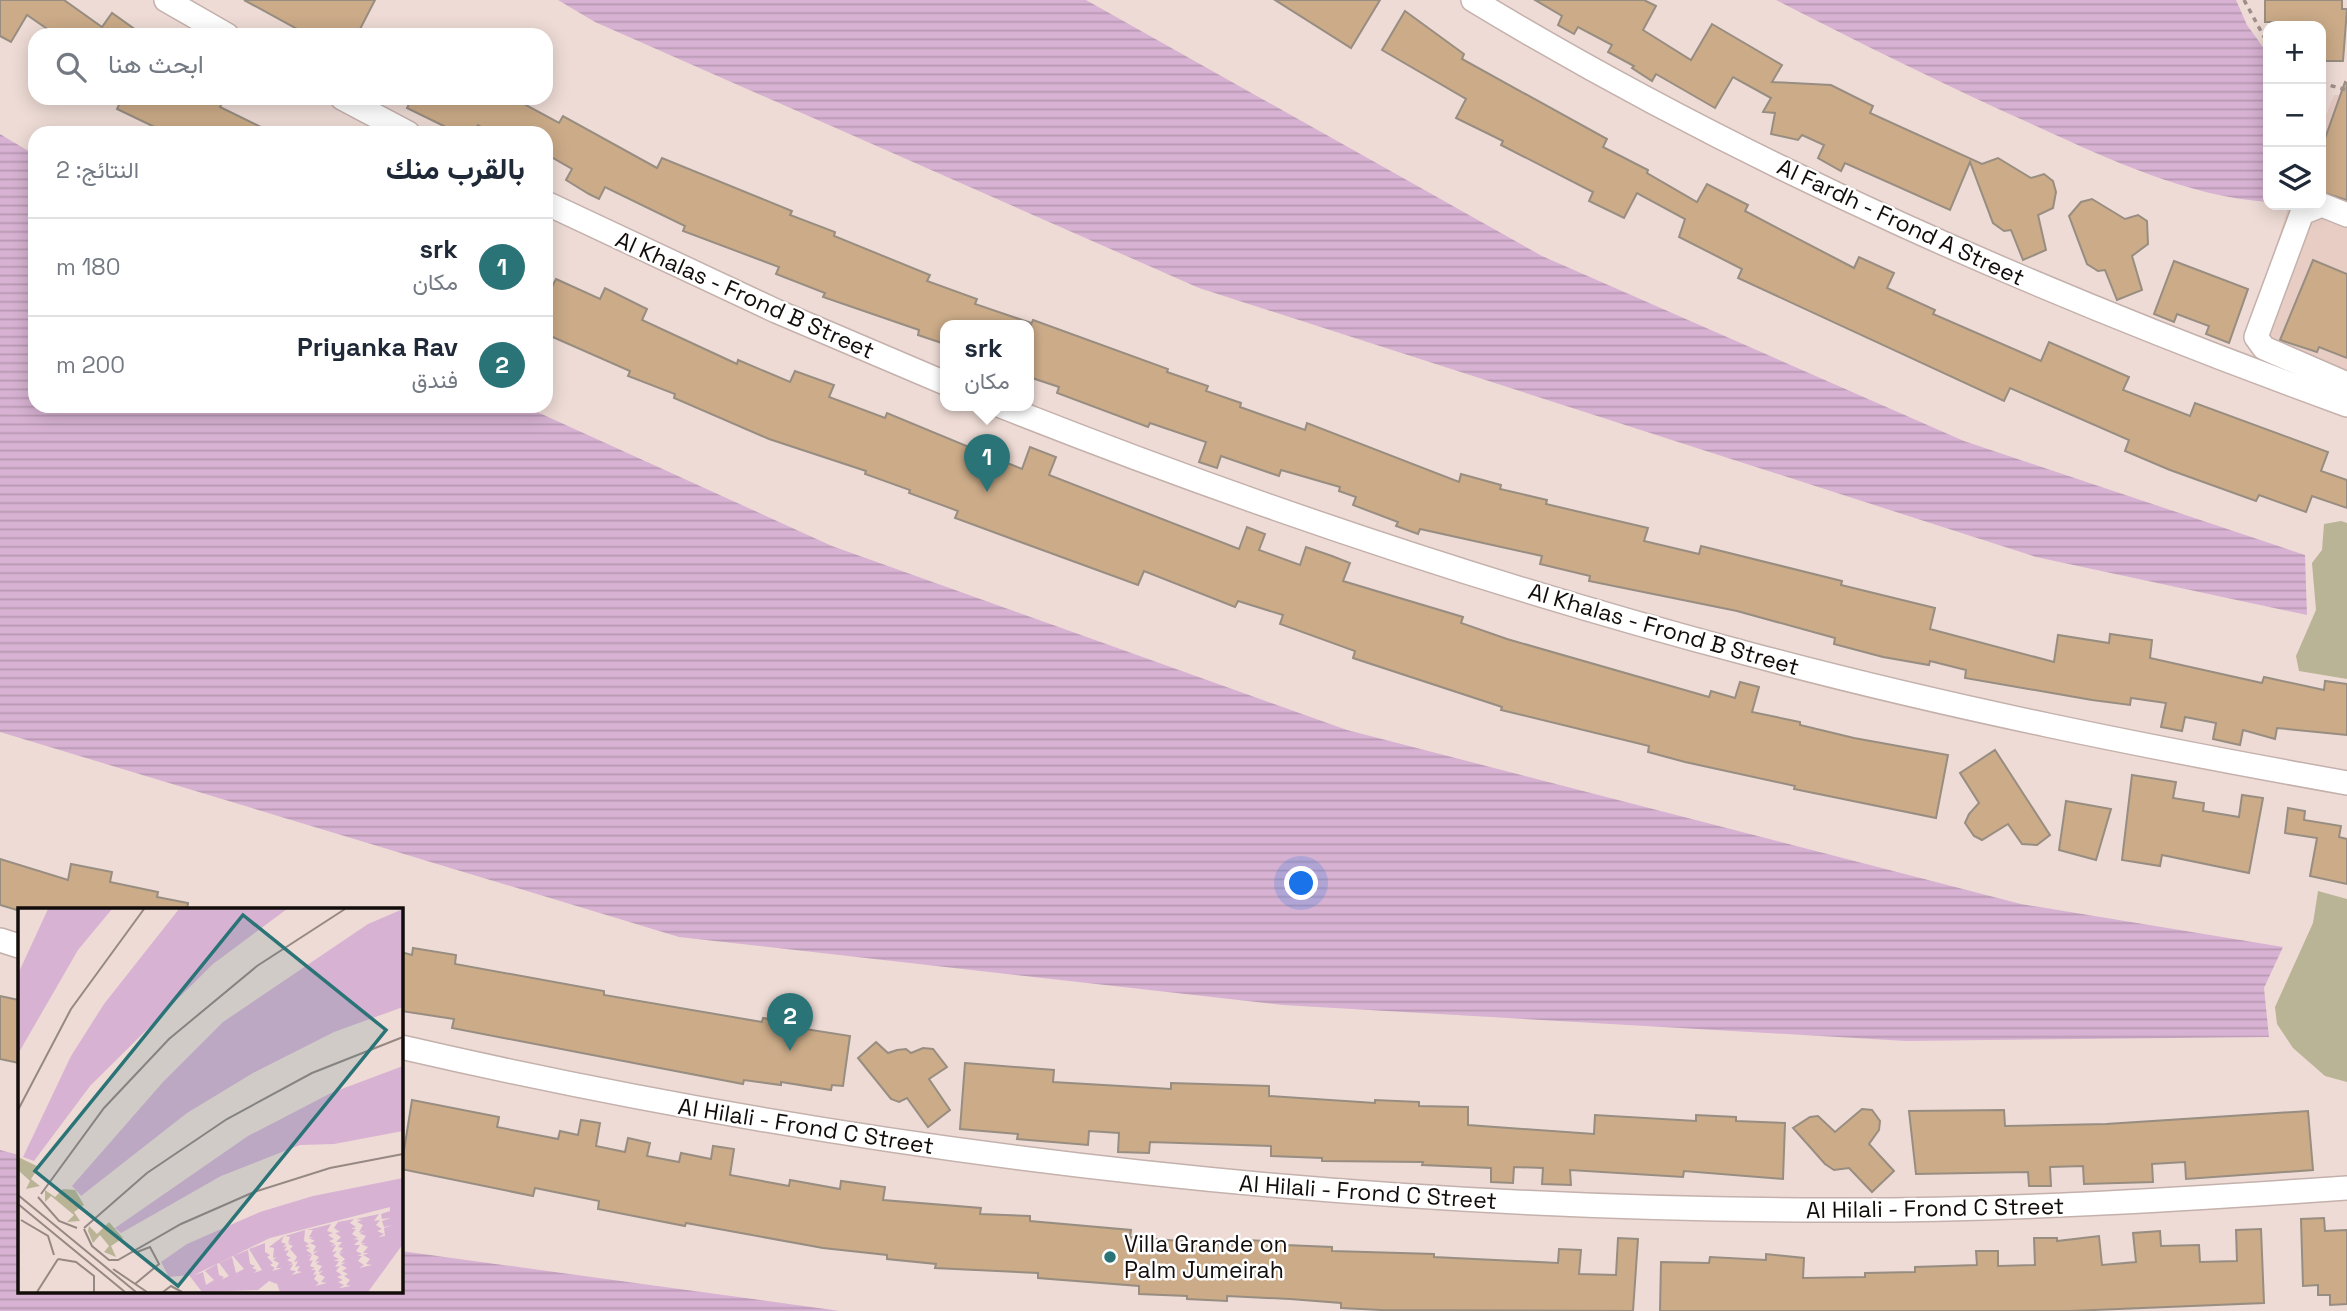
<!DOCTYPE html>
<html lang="ar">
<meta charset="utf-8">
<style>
body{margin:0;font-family:"Space Grotesk",Vazirmatn,sans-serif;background:#f6f6f7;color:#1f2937;direction:rtl}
.controls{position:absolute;right:21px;top:21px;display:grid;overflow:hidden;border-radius:14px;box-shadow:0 4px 18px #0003}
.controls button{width:63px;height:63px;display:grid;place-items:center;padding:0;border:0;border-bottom:2px solid #e0e1e3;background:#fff;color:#1f2937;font:35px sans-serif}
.you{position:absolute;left:1302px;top:884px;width:24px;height:24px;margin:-18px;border:5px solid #fff;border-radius:50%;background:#1a73e8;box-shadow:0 0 0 10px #1a73e833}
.badge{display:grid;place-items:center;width:46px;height:46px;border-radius:50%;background:#2a7478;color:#fff;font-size:23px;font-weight:700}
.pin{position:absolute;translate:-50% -58px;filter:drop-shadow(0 2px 4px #0008)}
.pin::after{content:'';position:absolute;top:37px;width:24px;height:21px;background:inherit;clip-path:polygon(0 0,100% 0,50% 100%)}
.popup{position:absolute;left:940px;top:320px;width:94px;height:91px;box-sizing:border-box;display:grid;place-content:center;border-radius:14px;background:#fff;filter:drop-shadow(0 2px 5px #0005);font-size:23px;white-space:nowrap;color:#747a83}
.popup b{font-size:26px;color:#1f2937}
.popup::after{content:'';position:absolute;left:50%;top:100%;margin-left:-14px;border:14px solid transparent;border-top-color:#fff}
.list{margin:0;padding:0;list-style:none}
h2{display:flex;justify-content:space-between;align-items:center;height:91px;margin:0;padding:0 28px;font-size:30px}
h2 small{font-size:23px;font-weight:400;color:#747a83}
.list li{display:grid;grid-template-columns:46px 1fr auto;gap:21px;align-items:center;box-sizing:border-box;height:98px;padding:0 28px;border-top:2px solid #e0e1e3}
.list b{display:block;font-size:26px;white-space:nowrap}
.list p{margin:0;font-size:23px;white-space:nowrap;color:#747a83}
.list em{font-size:23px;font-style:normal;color:#747a83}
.icon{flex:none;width:38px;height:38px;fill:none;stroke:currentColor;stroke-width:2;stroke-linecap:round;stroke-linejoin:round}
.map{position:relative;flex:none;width:2347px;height:1311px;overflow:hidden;direction:ltr}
.search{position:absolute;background:#fff;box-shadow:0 4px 18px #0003;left:28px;top:28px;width:525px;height:77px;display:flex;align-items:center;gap:18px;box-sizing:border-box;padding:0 24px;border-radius:21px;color:#747a83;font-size:26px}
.panel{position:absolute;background:#fff;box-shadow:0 4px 18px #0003;left:28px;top:126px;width:525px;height:287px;border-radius:21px;direction:rtl}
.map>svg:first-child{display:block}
.built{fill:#e8cdc5}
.green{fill:#b8b495}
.water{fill:url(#water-rules)}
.building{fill:#cbab88;stroke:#988d81;stroke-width:2}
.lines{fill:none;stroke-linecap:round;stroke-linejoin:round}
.minor-casing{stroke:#c4b1ac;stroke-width:26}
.path{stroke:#9e8f8b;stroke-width:3.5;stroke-dasharray:5 5;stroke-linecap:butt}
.minor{stroke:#fff;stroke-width:23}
.poi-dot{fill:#2a7478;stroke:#fff;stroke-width:2.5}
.labels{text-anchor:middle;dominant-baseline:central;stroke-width:5;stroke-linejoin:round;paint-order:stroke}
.street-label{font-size:23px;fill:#120c0a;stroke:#fff}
.poi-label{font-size:23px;fill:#120c0a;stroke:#fff;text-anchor:start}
.inset-road{fill:none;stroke:#968884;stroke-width:2}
.view{fill:#2a7478;fill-opacity:0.15;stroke:#2a7478;stroke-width:3.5}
.inset-edge{fill:none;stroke:#120c0a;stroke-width:3.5}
</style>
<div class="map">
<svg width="2347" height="1311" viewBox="0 0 2347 1311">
<defs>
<pattern id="water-rules" width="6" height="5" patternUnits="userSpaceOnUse" patternTransform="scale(1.75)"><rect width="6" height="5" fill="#d7b2d2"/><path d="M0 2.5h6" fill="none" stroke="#b898b3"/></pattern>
</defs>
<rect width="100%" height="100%" fill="#eedbd5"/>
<path class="built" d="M2334 95H2347V381L2248 333 2289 205H2321V128Z"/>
<g class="green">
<path d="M2341 521 2347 523V679L2299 671 2296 656 2316 610 2312 563 2322 550 2324 524Z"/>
<path d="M2318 891 2347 899V1082L2325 1076 2293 1048 2277 1024 2275 1007 2313 923Z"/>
</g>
<g class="water">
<path d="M558 0H1086L1542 256 1964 441 2305 555 2307 615 2036 557 1199 288 595 22Z"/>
<path d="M1776 0H2236L2247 25 2268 54V202C2186 196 2111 160 2036 126 1948 87 1862 44 1776 0Z"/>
<path d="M0 134 35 155V406H524L832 546 1347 730 2021 904 2283 947 2264 988 2269 1037 1906 1041 1283 1005 679 937 0 732Z"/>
<path d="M0 1150 19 1155V1292H401V1251L840 1311H0Z"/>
</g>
<g class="building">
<path d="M0 0H64L102 27 112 13 143 35H56L27 15 11 42 0 36Z"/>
<path d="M244 0H375L357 35H308Z"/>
<path d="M1275 0H1380L1351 48Z"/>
<path d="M1535 0H1644L1656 6 1643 30 1691 60 1712 24 1782 65 1772 82 1831 85 1873 106 1870 113 1982 164 1998 158 2031 178 2044 174 2053 181 2056 192 2053 208 2038 215 2046 250 2023 260 2011 230 2004 231 1993 223 1970 162 1950 210 1845 163 1841 171 1818 158 1824 145 1802 135 1798 140 1771 134 1775 113 1763 112 1771 98 1733 77 1715 108 1656 74 1652 81 1632 68 1634 66 1608 52 1612 45 1578 27 1574 34 1558 25 1562 16Z"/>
<path d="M2265 0H2342V9H2347L2343 61H2321V26H2277V22H2265Z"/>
<path d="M1405 11 1464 54 1462 59 1607 139 1603 147 1648 170 1647 173 1697 202 1707 184 1748 205 1745 211 1854 268 1859 257 1894 273 1887 288 1935 310 1933 314 2041 361 2049 342 2129 377 2123 390 2190 416 2195 403 2328 452 2321 471 2347 480V508L2312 496 2306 512 2259 495 2256 501 2170 470 2125 451 2129 440 2010 388 2004 401 1738 278 1742 269 1679 237 1685 219 1637 193 1624 218 1589 201 1593 192 1501 145 1503 141 1456 118 1466 99 1382 50Z"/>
<path d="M2345 82 2347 83V200L2321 192V150Z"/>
<path d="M122 98H225L220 107 273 133H167L117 109Z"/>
<path d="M412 98H513L559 123 563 116 657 168 662 158 792 211 790 215 835 232 834 236 930 275 927 281 977 299 975 304 1031 323 1030 326H945V344L918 335 919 330 823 297 825 293 776 274 779 267 683 231 685 226 605 187 599 199 589 194 566 180 572 169 546 154V133H491L478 125 473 133H458L407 108Z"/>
<path d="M2092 199 2125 219 2138 215 2147 221 2148 244 2132 256 2142 290 2117 300 2105 270 2098 271 2087 264 2069 216 2081 202Z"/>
<path d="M2313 260 2347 274V358L2319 347 2317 352 2280 340Z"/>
<path d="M2174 261 2248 289 2229 343 2206 334 2209 326 2177 314 2174 322 2154 314Z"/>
<path d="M556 279 600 299 605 288 647 309 642 320 737 364 738 360 790 382 795 371 834 385 829 397 885 418 887 413 1022 469 1030 447 1056 457 1049 475 1239 549 1247 527 1265 534 1259 550 1300 565 1306 547 1332 556 1350 563 1343 581 1463 617 1461 623 1507 639 1709 697 1711 691 1735 698 1740 682 1759 687 1752 712 1800 722V725L1854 738 1948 755 1936 818 1794 789 1795 786 1685 762 1648 752 1649 746 1501 710 1502 707 1353 658 1355 651 1280 624 1283 615 1238 601 1235 607 1144 571 1138 585 955 518 958 511 909 493 910 490 865 474 866 471 769 439 674 398 675 394 628 376 630 371 546 334V298Z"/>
<path d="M1033 320 1168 369 1167 372 1208 386 1206 391 1241 403 1240 407 1305 430 1307 423 1459 482 1461 474 1501 485 1500 489 1547 500 1546 504 1648 528 1644 541 1699 554 1701 546 1842 581 1841 585 1935 608 1930 629 2054 662 2058 635 2109 643 2110 634 2152 640 2150 658 2262 683 2264 677 2324 690 2325 681 2347 684V735L2277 728 2275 739 2243 730 2240 745 2213 739 2216 723 2185 717 2182 731 2161 727 2166 703 2131 698 2130 705 2092 700 1965 678 1966 670 1930 661 1929 665 1883 657 1834 644 1835 638 1737 611 1589 581 1590 576 1540 564 1542 556 1420 529 1418 534 1396 526 1398 522 1353 505 1356 497 1339 491 1340 487 1281 470 1279 476 1221 456 1217 468 1199 462 1206 442 1150 423 1148 427 1057 393 1059 387 1029 377V329Z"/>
<path d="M1995 750 2050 835 2037 845 2022 844 2008 824 1982 840 1974 836 1965 823 1969 814 1979 803 1960 773Z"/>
<path d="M2132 775 2176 782 2173 798 2204 803 2203 811 2239 817 2242 795 2263 798 2249 873 2162 855 2160 866 2122 860Z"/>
<path d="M2066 801 2111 809 2096 860 2059 850Z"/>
<path d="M2288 808 2305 811 2304 820 2341 826 2339 837 2347 839V884L2310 876 2317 838 2285 833Z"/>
<path d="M0 859 68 880 71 864 112 872 110 882 158 892 157 897 188 903 187 910H17L0 905Z"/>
<path d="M413 948 456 955 455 964 604 991V995L762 1022 763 1018 806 1025 805 1029 850 1036 843 1086 832 1085 831 1090 781 1082V1085L744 1080 743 1084 452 1028 454 1019 401 1011V952L412 955Z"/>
<path d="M0 996 19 1000V1063L0 1059Z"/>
<path d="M876 1042 888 1053 897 1050 906 1049 911 1053 923 1048 933 1049 947 1067 929 1079 950 1110 928 1127 907 1098 899 1102 891 1099 858 1058Z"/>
<path d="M965 1063 1054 1070 1053 1082 1171 1089V1083L1269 1086V1096L1375 1103V1100L1419 1102V1106L1468 1107V1125L1594 1134 1595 1115 1696 1121V1115L1736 1117V1121L1785 1123 1783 1179 1684 1171 1683 1177 1570 1170 1571 1185 1542 1184 1543 1168 1514 1167 1513 1183 1491 1182V1168L1422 1165 1423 1162 1322 1161V1158L1271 1156V1146L1150 1142 1149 1153 1118 1152 1119 1133 1089 1131 1088 1145 1017 1139 1018 1134 960 1129Z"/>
<path d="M412 1100 499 1117 497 1127 558 1139 560 1131 578 1135 581 1120 600 1123 596 1146 625 1152 628 1138 650 1143 647 1156 679 1162 681 1153 711 1159 713 1146 734 1149 730 1175 789 1186 790 1180 840 1189 841 1181 885 1187 883 1200 981 1208 980 1214 1030 1216V1221L1131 1230 1130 1237 1244 1246 1245 1240 1285 1242V1245L1332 1247V1251L1434 1254V1257L1558 1263 1559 1249 1581 1250 1579 1274 1616 1275 1618 1238 1638 1239 1633 1311 1381 1310 1341 1308V1303L1290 1299 1227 1296V1301L1187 1299V1296L1139 1294V1286L1038 1278V1273L935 1268 936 1264 887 1259V1255L823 1248 686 1223 685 1226 598 1209 599 1201 535 1188 533 1196 401 1169Z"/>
<path d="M1862 1109 1872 1110 1880 1121 1879 1130 1869 1144 1894 1171 1872 1192 1849 1168 1834 1170 1825 1164 1793 1128 1810 1117 1818 1116 1835 1132Z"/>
<path d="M2004 1110 2005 1126 2106 1124 2308 1111 2313 1170 2186 1179 2185 1162 2152 1164 2153 1182 2084 1184 2083 1166 2050 1167 2051 1186H2029L2028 1172 1916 1174 1909 1111Z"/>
<path d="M2324 1218 2325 1231 2347 1230V1304L2330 1305V1295H2318V1285L2303 1286 2301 1219Z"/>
<path d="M2261 1229 2264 1303 2070 1311H1660L1661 1262 1709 1263 1710 1257 1766 1260V1254L1804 1258 1803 1278 1865 1277V1273L1915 1272V1267L1977 1265 1976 1251H1998V1266L2035 1265 2034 1238H2057V1241L2099 1236 2102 1265 2136 1262 2133 1233 2160 1231 2161 1246 2199 1245 2200 1262 2237 1261 2236 1230Z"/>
</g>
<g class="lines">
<g class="minor-casing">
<g id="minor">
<path d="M166 0 227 35"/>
<path d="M1473 0C1749 167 2045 295 2347 405"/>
<path d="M342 98 408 133"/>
<path d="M546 203 776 311 945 383"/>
<path d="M2347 215 2322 205 2302 213 2256 337 2264 348 2347 384"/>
<path d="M1001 406C1246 503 1495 587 1749 654 1946 707 2146 747 2347 783"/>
<path d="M0 940 19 946"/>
<path d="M401 1047C869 1155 1346 1209 1826 1210 2000 1211 2173 1200 2347 1188"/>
</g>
</g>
<g class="path">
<path d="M2244 0 2268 44"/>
<path d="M2321 83 2347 90"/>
</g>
<use href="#minor" class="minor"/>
</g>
<circle class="poi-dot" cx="1110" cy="1257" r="7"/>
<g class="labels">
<g class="street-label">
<text transform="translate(1901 222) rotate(25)">Al Fardh - Frond A Street</text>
<text transform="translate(745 295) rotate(24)">Al Khalas - Frond B Street</text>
<text transform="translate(1664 629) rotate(16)">Al Khalas - Frond B Street</text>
<text transform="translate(806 1126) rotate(9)">Al Hilali - Frond C Street</text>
<text transform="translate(1368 1192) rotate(4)">Al Hilali - Frond C Street</text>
<text transform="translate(1935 1208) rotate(-1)">Al Hilali - Frond C Street</text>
</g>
<g class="poi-label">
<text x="1124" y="1244">Villa Grande on<tspan x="1124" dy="26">Palm Jumeirah</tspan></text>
</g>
</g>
<g transform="translate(18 908)">
<rect width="385" height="385" fill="#eedbd5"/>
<path d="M0 249 21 259 13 271 22 278 8 281 12 273 0 262ZM45 281 57 282 66 297 56 304 62 313 49 314 56 307 33 288 27 294V282L37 289ZM91 314 105 330 93 338 98 349 86 344 91 338 82 327 75 335 70 323 71 318 79 326Z" fill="#b8b495"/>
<path d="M30 1H94L60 42 0 146V66ZM161 1H269L195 56 72 178 16 253 5 249 53 148 86 96ZM385 1V99L316 124 235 165 169 205 63 288 54 278 145 174 205 114 350 16ZM385 158V223L316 236 282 237 203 268 103 325 97 320 230 228 313 185ZM385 270V336L350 384H262L259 376 251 373 240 382 184 384 171 367 151 369 143 354 169 336 242 304 295 288Z" fill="#d7b2d2"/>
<path d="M372 299V303L363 306 364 311 373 310 364 313 366 319 375 317 366 320 367 328 360 329 366 326 359 323 364 321 358 317 362 312 356 313 361 306 338 311 344 312 339 314 345 317 341 324 347 323 341 325 348 328 343 335H349L343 336 350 339 345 345H351L345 347 352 351 348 356 354 357 341 360 346 357 340 353 344 348H339L344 346 338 343 342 337H336L341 332 335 331 340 330 334 326 338 321H333L338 319 332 315 336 311 320 314 316 320 322 324 317 325 323 329 318 334H324L320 339 325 340 321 345 326 344 321 346 327 351 323 355 328 354 323 357 329 360 324 363 330 366 326 368 332 372 328 377 333 378 321 380 326 377 320 374 325 372 319 369 324 367 318 363 322 358 317 359 321 353H315L321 351 315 348 319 343 314 344 318 337 312 338 317 336 311 333 316 331 310 327 315 325 309 323 313 316 289 322H295L291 329H296L291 330 297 333 292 335 298 338 295 344 300 343 295 346 301 349 297 354 302 353 298 356 304 358 300 364 305 363 301 366 307 369 303 374 309 375 297 378 301 375 296 371 299 366 295 367 298 362H293L297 360 292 358 295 352 291 353 294 347 289 348 294 346 288 342 292 340 287 338 291 336 286 333 287 322 267 328 272 329 270 335 274 334 270 336 275 338 272 341 279 349 276 354 280 353 277 359 282 358 279 363 284 364 274 367 278 363 272 362 275 356 270 357 275 355 269 352 273 350 268 347 271 342 266 343 269 338 265 339 268 336 263 334 266 328 251 339 256 340 255 350 259 349 255 352 261 355 258 360H264L254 363 257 360 252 357 255 355 249 349 252 347 247 344V335L231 341 244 362 236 365 239 362 234 360 237 358 232 356 230 342 215 348 226 361 218 365 214 349 201 355 211 368 203 372 206 369 201 367 199 356 187 363 196 372 188 377 185 364 174 368 252 330Z" fill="#eedbd5"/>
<path class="inset-road" d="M0 202 53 101 126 1M23 286 86 200 151 131 239 58 327 1M0 287 118 384M20 289 41 313 59 320M0 296 107 384M3 312 30 328 36 347M66 320 129 265 209 211 294 165 385 129M66 321 74 338 91 352H100L163 316 236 284 312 260 385 246M40 351 58 354 76 368V384M95 361 129 384M117 376 141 356 132 339 119 344M19 384 40 351M145 384 153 378 164 384"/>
<path class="view" d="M225 7 368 122 160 378 17 263Z"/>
<rect width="385" height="385" class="inset-edge"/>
</g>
</svg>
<div class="controls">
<button>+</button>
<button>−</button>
<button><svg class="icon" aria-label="layers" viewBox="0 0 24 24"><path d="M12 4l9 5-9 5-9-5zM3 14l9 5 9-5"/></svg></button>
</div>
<div class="you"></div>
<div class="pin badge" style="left:987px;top:492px">1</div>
<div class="popup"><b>srk</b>مكان</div>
<div class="pin badge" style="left:790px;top:1051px">2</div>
<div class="search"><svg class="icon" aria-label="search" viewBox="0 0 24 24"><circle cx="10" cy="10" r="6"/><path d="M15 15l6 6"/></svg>ابحث هنا</div>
<section class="panel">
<h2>بالقرب منك<small>النتائج: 2</small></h2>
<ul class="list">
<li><span class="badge">1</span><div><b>srk</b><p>مكان</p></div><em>180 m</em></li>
<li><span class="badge">2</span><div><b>Priyanka Rav</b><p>فندق</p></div><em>200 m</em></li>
</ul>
</section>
</div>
